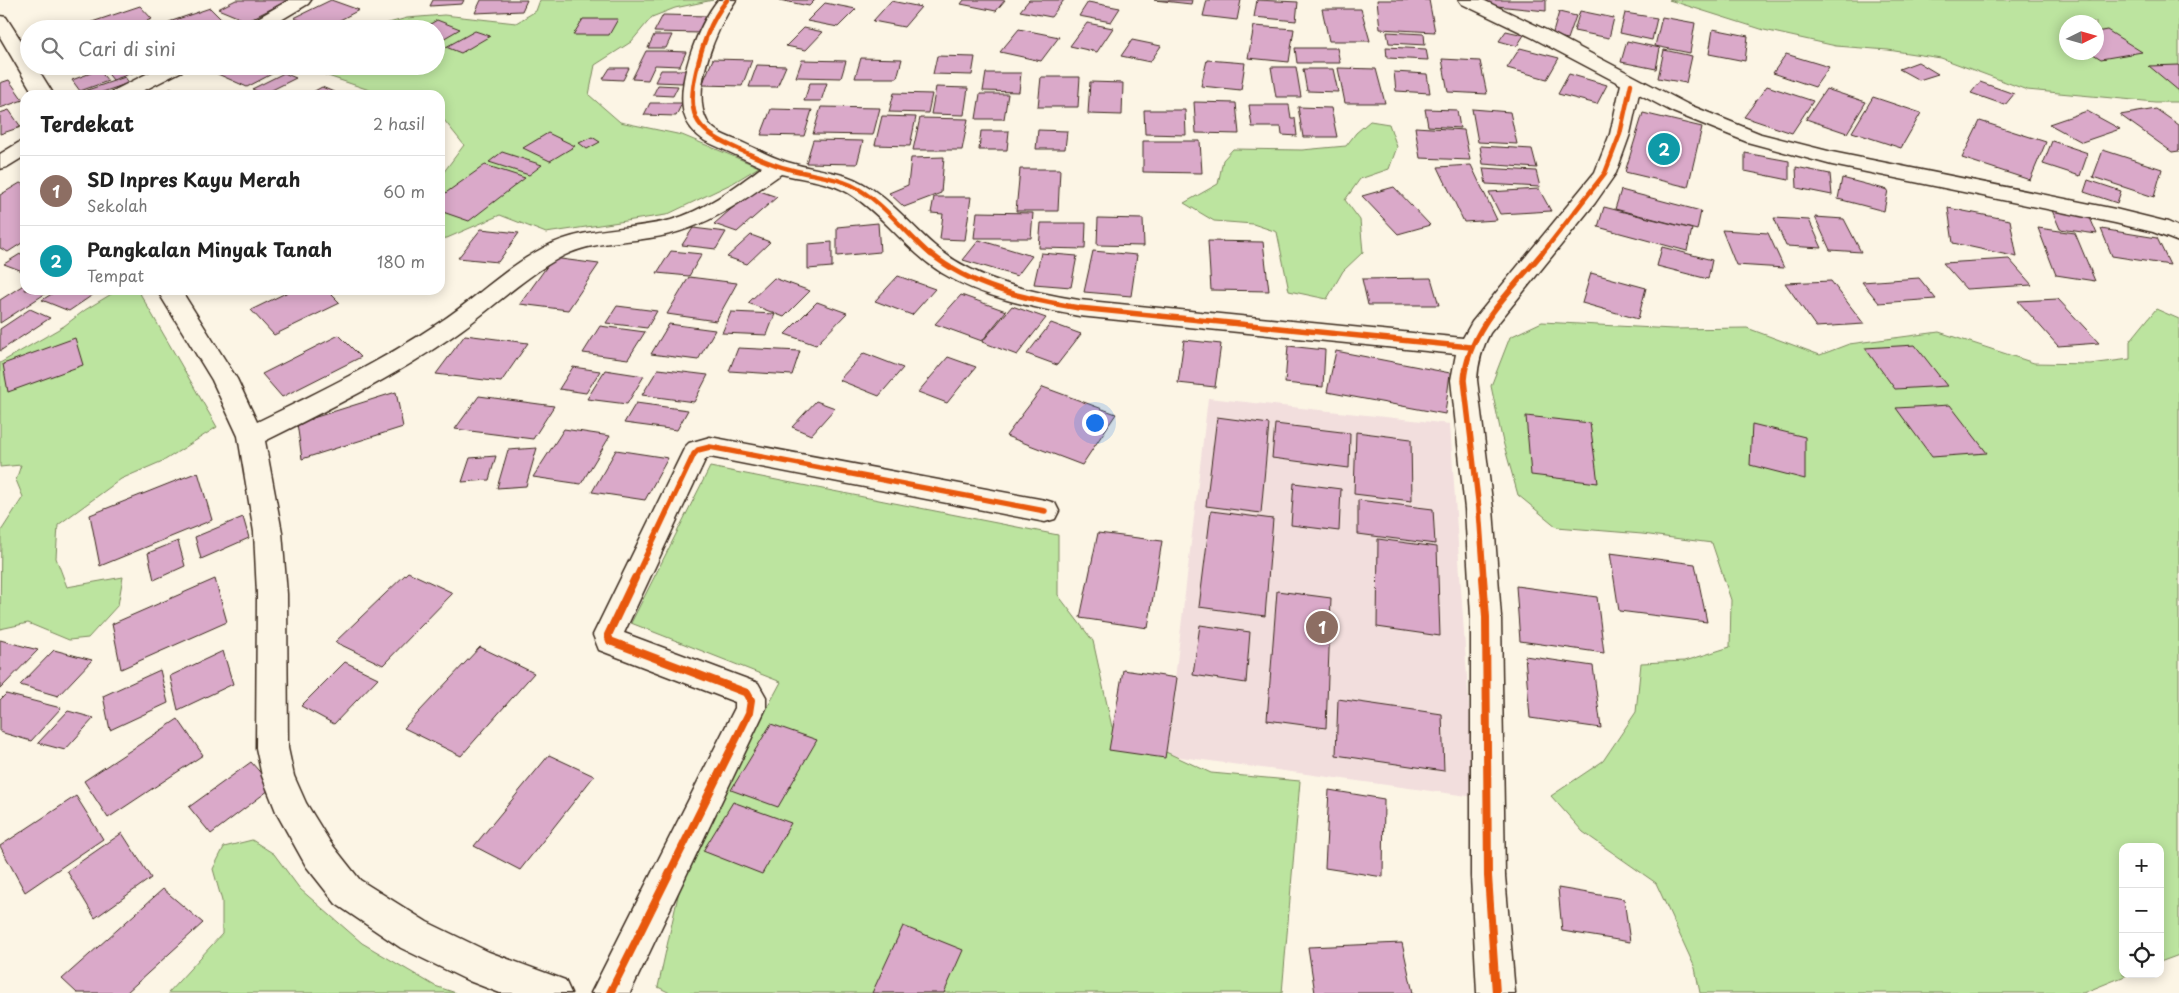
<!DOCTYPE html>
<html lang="id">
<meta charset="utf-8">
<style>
body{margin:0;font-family:"Playpen Sans",sans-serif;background:#f6f6f6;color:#222}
.controls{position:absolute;right:15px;bottom:15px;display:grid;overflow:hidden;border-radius:10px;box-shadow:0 2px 12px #0003}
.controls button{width:45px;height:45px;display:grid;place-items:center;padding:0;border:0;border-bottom:1px solid #e0e0e0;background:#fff;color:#222;font:25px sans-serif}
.compass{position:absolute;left:2059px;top:15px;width:45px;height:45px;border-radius:50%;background:#fff;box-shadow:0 2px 12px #0003;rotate:85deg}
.you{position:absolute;left:1094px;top:422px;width:18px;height:18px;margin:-12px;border:4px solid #fff;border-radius:50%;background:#1a73e8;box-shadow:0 0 0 8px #1a73e833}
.badge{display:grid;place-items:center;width:32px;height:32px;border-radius:50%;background:#d93025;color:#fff;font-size:16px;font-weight:700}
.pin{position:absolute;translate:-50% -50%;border:2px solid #fff;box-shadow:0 1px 5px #0006}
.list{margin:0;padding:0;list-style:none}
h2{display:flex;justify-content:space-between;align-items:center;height:65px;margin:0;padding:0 20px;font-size:21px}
h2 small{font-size:16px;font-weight:400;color:#767676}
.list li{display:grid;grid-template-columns:32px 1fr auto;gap:15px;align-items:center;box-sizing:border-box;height:70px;padding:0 20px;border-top:1px solid #e0e0e0}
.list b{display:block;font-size:19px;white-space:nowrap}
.list p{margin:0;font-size:16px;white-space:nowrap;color:#767676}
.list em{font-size:16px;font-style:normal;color:#767676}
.icon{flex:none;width:28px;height:28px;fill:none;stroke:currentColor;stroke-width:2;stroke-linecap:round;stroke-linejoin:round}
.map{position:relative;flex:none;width:2179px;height:993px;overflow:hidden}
.search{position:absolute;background:#fff;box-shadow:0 2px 12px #0003;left:20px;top:20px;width:425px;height:55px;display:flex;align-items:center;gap:12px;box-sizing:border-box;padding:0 18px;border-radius:28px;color:#767676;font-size:19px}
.panel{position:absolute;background:#fff;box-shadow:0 2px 12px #0003;left:20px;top:90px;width:425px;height:205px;border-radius:15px}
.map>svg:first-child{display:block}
.built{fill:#f2dedd}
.green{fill:#bce49f;stroke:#7c875e;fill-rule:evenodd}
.building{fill:#daa9c9;stroke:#3b2a1e}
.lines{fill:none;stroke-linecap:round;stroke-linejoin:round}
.minor-casing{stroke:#3b2a1e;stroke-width:3}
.secondary-casing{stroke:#3b2a1e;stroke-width:3}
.minor{fill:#fcf5e5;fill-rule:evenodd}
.secondary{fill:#fcf5e5;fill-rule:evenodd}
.cycleway-far2-casing{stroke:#fcf5e5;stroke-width:7}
.cycleway-far1-casing{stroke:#fcf5e5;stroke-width:9}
.cycleway-casing{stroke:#fcf5e5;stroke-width:11}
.cycleway-far2{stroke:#e8590c;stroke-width:4.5}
.cycleway-far1{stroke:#e8590c;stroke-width:5.5}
.cycleway{stroke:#e8590c;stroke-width:8}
</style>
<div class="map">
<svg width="2179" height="993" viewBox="0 0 2179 993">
<rect width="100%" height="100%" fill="#fcf5e5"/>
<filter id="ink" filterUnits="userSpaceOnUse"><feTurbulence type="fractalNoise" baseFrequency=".02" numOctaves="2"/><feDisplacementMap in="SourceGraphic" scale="10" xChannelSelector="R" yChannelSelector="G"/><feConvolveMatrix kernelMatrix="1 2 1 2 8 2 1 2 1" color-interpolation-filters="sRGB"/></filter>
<g filter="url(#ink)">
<path class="built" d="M1208 398 1450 424 1475 797 1166 755Z"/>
<g class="green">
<path d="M540 0H713L675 8 652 17 631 42 595 65 589 95 620 122 682 135 759 167 733 183 666 215 546 233 500 215 447 238 440 239V177L464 145 444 120 440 118V95H384L325 75V66H436V29H367L407 18 444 15 516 23 536 11Z"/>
<path d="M1669 0H2179V102H2155L2027 90 1941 58 1888 50 1836 46 1764 30ZM2066 22H2096V52H2066Z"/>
<path d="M1370 121 1389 124 1397 147 1389 169 1360 179 1345 200 1360 220 1363 252 1343 271 1327 299 1289 291 1277 232 1253 224 1214 221 1184 203 1218 184 1223 160 1233 149 1302 150 1346 146 1356 133Z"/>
<path d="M118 290H138L217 427 165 460 121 479 58 525 56 558 67 587 123 577 118 605 88 638 69 640 28 623 0 629 1 531 23 497 16 480 21 465 0 467V363L64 326 85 310Z"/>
<path d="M2156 309 2179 319V955L2160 962V847H2123V974H2130L2083 993H1700L1695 968 1656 883 1583 832 1551 796 1603 761 1636 712 1641 663 1685 661 1730 647 1731 600 1712 543 1642 534 1557 527 1518 495 1502 438 1491 386 1510 337 1542 322 1673 329 1747 328 1820 355 1849 344 1939 332 2034 363 2090 364 2130 359V341Z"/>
<path d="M710 467 1058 535V595L1093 641 1112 727 1211 773 1300 781 1282 993H670L658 987 686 859 781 682 631 623Z"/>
<path d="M252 840 274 854 300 889 362 943 435 986 456 993H168L222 934V901L213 869 224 847Z"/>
</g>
<g class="building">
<path d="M236 0H289L247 21 218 9Z"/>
<path d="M331 0 359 10 323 29 294 18Z"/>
<path d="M433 0H464L462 4 430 6Z"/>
<path d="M481 0H527L522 11 475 13Z"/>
<path d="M779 0H815L809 6Z"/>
<path d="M964 0H1005L996 11 961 4Z"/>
<path d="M1029 0H1064L1051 17 1020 11Z"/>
<path d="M1154 0H1192L1191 4Z"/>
<path d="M1207 0H1241L1237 20 1203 16Z"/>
<path d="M1257 0 1298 2 1296 21 1254 17Z"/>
<path d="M1377 0H1429L1435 32 1380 29Z"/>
<path d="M1487 0H1546V11L1487 5Z"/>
<path d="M891 1 921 7 904 27 873 21Z"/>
<path d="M1088 2 1120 8 1111 22 1079 16Z"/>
<path d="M825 3 856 9 838 27 807 21Z"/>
<path d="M140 6 152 19 124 29H82L80 26Z"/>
<path d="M210 8 231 29H175L169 22Z"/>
<path d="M1322 9H1361L1370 41H1329Z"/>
<path d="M1580 11 1614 18 1609 38 1574 31Z"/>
<path d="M1559 12 1576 16 1568 39 1552 36Z"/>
<path d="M1625 13 1657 18 1652 40 1620 33Z"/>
<path d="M663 15 709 16 701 33 654 32Z"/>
<path d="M1662 17 1695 23 1690 53 1655 46Z"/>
<path d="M583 19H618L609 35H573Z"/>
<path d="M437 20 460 29 441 40 436 38V29H422Z"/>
<path d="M1087 23 1113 28 1097 52 1070 46Z"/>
<path d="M1254 26 1294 29 1289 62 1248 58Z"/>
<path d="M804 28 823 32 806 50 786 46Z"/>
<path d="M1019 29 1059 37 1041 61 1000 52Z"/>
<path d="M1713 29 1748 36 1745 61 1709 54Z"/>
<path d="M2107 30 2142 52 2101 59 2090 52H2096V32Z"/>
<path d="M475 31 490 36 461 53 446 47Z"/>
<path d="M1506 31 1524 35 1517 46 1499 41Z"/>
<path d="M1387 32 1424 34 1425 45 1389 43Z"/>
<path d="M654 35H672L666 48H648Z"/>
<path d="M1132 40 1161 46 1150 62 1121 56Z"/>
<path d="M1627 41 1660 48 1656 69 1621 62Z"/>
<path d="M1386 47 1426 49 1428 60 1387 58Z"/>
<path d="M1295 48H1337L1340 63H1297Z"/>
<path d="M1520 48 1559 58 1547 79 1507 68Z"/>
<path d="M1664 50 1692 56 1686 83 1658 78Z"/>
<path d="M646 51H662L686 52 680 66 655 65 648 80 632 79Z"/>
<path d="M1786 54 1829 67 1815 87 1773 73Z"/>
<path d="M937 56 975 57 972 75 933 74Z"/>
<path d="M861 58 902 59 897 78H855Z"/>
<path d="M713 59 752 60 742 86 702 85Z"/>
<path d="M1442 59 1480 61 1487 94 1448 92Z"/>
<path d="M802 60 846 61 841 78 796 77Z"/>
<path d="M1207 60 1245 63 1241 90 1201 86Z"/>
<path d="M1918 62 1938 74 1919 80 1899 69Z"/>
<path d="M757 65 786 66 777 87H749Z"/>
<path d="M2179 65V91L2149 66Z"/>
<path d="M102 66H152L113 80Z"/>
<path d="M220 66H287L247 87 211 71Z"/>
<path d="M1271 67H1296L1301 97H1276Z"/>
<path d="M610 68H629L623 80 603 79Z"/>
<path d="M1338 68 1376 69 1385 103H1345Z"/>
<path d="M1303 69H1333L1338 92 1307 91Z"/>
<path d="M99 70 108 81 80 91 72 80Z"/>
<path d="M661 70H688L682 83 655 82Z"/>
<path d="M1394 72 1427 74 1430 93 1396 91Z"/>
<path d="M284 73 296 78 264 94 252 89Z"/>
<path d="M986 73H1021L1019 92 983 91Z"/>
<path d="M1569 74 1607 85 1597 104 1558 94Z"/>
<path d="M125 77 129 83 94 95H85L82 92Z"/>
<path d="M1041 77H1080L1078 107H1038Z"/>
<path d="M9 80 23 100 0 108V83Z"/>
<path d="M1090 82 1123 83 1122 115 1088 114Z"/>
<path d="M1980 82 2014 94 2005 105 1971 93Z"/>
<path d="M810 83H827L821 101H804Z"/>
<path d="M658 85 678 86 673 96 653 95Z"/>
<path d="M1767 86 1813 101 1792 133 1744 117Z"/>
<path d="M322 87 341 95H307Z"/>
<path d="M936 87 968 88 964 115 931 114Z"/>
<path d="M172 88 184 95H157Z"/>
<path d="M1826 89 1866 102 1847 133 1806 119Z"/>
<path d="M894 93 932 94 928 113 889 112Z"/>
<path d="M980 94H1008L1004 119H976Z"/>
<path d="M1873 97 1921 113 1901 148 1852 132Z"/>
<path d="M1194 102 1236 103 1239 134 1196 133Z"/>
<path d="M650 103H682L676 116 644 115Z"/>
<path d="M1249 105H1289L1291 118H1295L1297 136 1282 135 1281 127H1252Z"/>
<path d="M821 107 880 108 873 135 813 134Z"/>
<path d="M1298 107 1331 108 1337 137H1303Z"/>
<path d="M771 109 812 110 804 136 761 135Z"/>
<path d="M1425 109 1457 110 1460 128 1428 126Z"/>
<path d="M1472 109 1510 112 1517 144 1478 142Z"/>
<path d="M2156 109 2179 125V151L2172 152 2120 115Z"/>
<path d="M9 110 21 127 0 134V113Z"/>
<path d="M1144 110H1185L1186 135 1145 134Z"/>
<path d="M2087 111 2120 129 2082 142 2049 124Z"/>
<path d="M1643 113 1702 127 1688 187 1625 172Z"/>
<path d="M882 116 916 117 910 146 875 145Z"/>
<path d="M920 118 968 119 962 150H913Z"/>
<path d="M1980 121 2046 142 2030 180 1962 158Z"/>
<path d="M1415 127 1464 130 1470 160 1420 158Z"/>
<path d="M1038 130 1067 131 1065 149H1036Z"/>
<path d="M981 131H1009L1007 150H979Z"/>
<path d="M548 133 575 146 550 161 523 148Z"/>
<path d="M592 137 600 142 587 149 579 143Z"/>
<path d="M813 140 863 141 857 164 806 163Z"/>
<path d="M1143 141H1200L1202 173 1143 172Z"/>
<path d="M2052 141 2088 153 2080 176 2043 164Z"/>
<path d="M1480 146 1532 149 1537 168 1483 164Z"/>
<path d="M2103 150 2162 169 2154 197 2093 177Z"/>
<path d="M502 152 542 165 529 175 489 162Z"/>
<path d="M1745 153 1789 161V180L1745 171Z"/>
<path d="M944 157 941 193 904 207 889 193 908 185 911 158Z"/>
<path d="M485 165 525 178 469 221 440 211V197Z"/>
<path d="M1471 165 1497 220 1464 222 1438 167Z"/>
<path d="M1796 167 1830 174 1832 195 1797 188Z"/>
<path d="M1483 168 1536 171 1540 187 1486 184Z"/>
<path d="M1020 169H1060L1058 211H1016Z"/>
<path d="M1842 178 1888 190 1884 211 1838 199Z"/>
<path d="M2088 180 2121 191 2117 203 2084 192Z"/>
<path d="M20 183 25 185V241L8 252 0 248V195Z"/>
<path d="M1394 187 1430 225 1398 234 1362 196Z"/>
<path d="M754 189 777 197 737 232 714 224Z"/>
<path d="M1539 189 1551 211 1500 214 1489 192Z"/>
<path d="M1621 190 1701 211 1697 230 1615 209Z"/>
<path d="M934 197H971L965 240 940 239 943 214 931 213Z"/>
<path d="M1604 207 1692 229 1687 251 1598 227Z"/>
<path d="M1948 208 2010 220 2017 257 1953 243Z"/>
<path d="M2051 208 2088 213 2097 234 2060 229Z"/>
<path d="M977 212 1033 213 1031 238H974Z"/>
<path d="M1815 217 1844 219 1861 252 1830 250Z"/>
<path d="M1098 218 1143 219 1144 246 1097 245Z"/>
<path d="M1774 218 1809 220 1822 248 1786 246Z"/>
<path d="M878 223 880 252 837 256V227Z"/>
<path d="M1041 223H1086L1085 249 1039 248Z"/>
<path d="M693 228 726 232 716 249 682 245Z"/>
<path d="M2038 228 2075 233 2095 281 2056 275Z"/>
<path d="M481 229 519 233 498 262 458 258Z"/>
<path d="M2101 229 2157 238 2170 265 2112 256Z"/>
<path d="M1722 230 1768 233 1784 268 1736 265Z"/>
<path d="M751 235 770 242 747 264 727 257Z"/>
<path d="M979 240 1032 256 1017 276 963 260Z"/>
<path d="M1208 241 1263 242 1269 291 1211 290Z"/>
<path d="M832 242V267L808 269V244Z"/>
<path d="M1662 247 1712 260 1708 279 1657 266Z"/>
<path d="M25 251V272L4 264Z"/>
<path d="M671 251 702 254 689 276 657 273Z"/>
<path d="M1093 251 1137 255 1131 296 1084 292Z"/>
<path d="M1041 253 1077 256 1071 287 1034 284Z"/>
<path d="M553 258 599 264 568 310 520 304Z"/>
<path d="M2009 259 2032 285 1966 289 1943 263Z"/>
<path d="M1591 273 1646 288 1638 319 1582 303Z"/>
<path d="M898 276 935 289 912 315 875 301Z"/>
<path d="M689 277 737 283 716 321 667 314Z"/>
<path d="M774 278 810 291 784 317 748 303Z"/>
<path d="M1431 278 1439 305H1368L1362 279Z"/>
<path d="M1919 278 1936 299 1879 303 1862 282Z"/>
<path d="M1831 281 1864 324 1816 327 1785 283Z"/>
<path d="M25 284V290H51L0 323V300Z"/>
<path d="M58 290H100L69 311 42 300Z"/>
<path d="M292 290H327L340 303 274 335 251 310Z"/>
<path d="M961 295 1006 311 982 341 935 324Z"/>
<path d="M2058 299 2099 343 2058 346 2018 301Z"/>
<path d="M817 302 847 313 816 345 785 334Z"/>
<path d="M617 306 657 311 647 328 606 323Z"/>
<path d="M1012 306 1046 318 1017 355 982 342Z"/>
<path d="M30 309 50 318 0 351V329Z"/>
<path d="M731 312 775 314 767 335 722 333Z"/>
<path d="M1051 323 1081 334 1057 365 1027 354Z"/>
<path d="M669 324 715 330 698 360 651 354Z"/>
<path d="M600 326 645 332 628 359 583 353Z"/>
<path d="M339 335 361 357 282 397 262 374Z"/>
<path d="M465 335 528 343 501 382 436 374Z"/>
<path d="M75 338 83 365 8 392 3 364Z"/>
<path d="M1184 340 1221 344 1215 387 1178 383Z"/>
<path d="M1915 345 1947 386 1895 389 1865 348Z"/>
<path d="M1288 346 1325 350 1323 387 1285 383Z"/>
<path d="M738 348 800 351 792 375 729 371Z"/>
<path d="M1336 351 1450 373 1445 414 1327 392Z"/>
<path d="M864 353 903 368 879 396 839 380Z"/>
<path d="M948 357 976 367 947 403 918 392Z"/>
<path d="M573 367 600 371 586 393 559 389Z"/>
<path d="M658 369 708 375 694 402 642 395Z"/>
<path d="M605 370 644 376 627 404 587 399Z"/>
<path d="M1043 387 1116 414 1082 465 1006 436Z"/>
<path d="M396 392 403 427 302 459 297 423Z"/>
<path d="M479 396 554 406 533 439 455 429Z"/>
<path d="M816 401 835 408 811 435 792 427Z"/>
<path d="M636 403 688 410 677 430 624 423Z"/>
<path d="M1950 405 1987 453 1932 457 1896 408Z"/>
<path d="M1526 416 1590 423 1598 483 1531 475Z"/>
<path d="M1217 417 1269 424 1261 513 1206 506Z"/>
<path d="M1275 424 1350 433 1349 468 1272 458Z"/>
<path d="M1752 424 1805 437V479L1750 465Z"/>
<path d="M564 429 610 436 581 484 533 477Z"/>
<path d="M1356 432 1411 439 1412 501 1354 494Z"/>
<path d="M537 448 526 486 497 488 508 450Z"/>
<path d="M616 450 668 458 645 500 592 492Z"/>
<path d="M496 456 489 480 462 482 470 458Z"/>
<path d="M198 472 212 520 100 566 90 515Z"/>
<path d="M1294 483 1341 489 1339 531 1291 525Z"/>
<path d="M1358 500 1433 509 1435 544 1358 534Z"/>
<path d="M1211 511 1273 519 1265 616 1199 607Z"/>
<path d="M243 517 249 538 201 559 195 537Z"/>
<path d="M1098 533 1162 541 1148 628 1080 618Z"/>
<path d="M1378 539 1437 547 1440 636 1377 627Z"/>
<path d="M178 541 185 566 154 580 148 553Z"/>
<path d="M1610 553 1695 564 1707 622 1619 611Z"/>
<path d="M408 572 453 593 383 665 335 642Z"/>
<path d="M215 579 227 622 121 669 112 624Z"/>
<path d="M1516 586 1597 597 1604 653 1520 641Z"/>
<path d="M1277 591 1331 598 1326 728 1267 720Z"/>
<path d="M1200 625 1250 632 1246 683 1193 675Z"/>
<path d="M0 640 38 650 0 689Z"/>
<path d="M480 647 534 673 461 756 404 728Z"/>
<path d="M54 650 92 660 58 696 20 685Z"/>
<path d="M223 651 233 684 178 710 170 676Z"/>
<path d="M1525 656 1593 666 1601 728 1530 718Z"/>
<path d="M345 662 378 678 334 724 301 706Z"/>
<path d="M160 670 168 703 110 730 103 696Z"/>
<path d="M1123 670 1177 678 1165 758 1109 750Z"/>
<path d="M6 694 61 708 31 741 0 732V700Z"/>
<path d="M1338 699 1442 714 1444 771 1336 755Z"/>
<path d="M68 711 94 718 65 750 38 743Z"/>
<path d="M178 719 203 755 108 818 84 781Z"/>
<path d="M771 724 817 740 778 807 731 790Z"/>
<path d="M549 755 594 776 520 870 474 846Z"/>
<path d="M251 762 273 787 211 834 189 807Z"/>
<path d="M1329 790 1384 799 1383 877 1325 868Z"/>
<path d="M76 796 103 839 25 892 0 846Z"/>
<path d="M733 802 791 823 762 874 703 851Z"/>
<path d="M122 833 151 878 95 918 67 871Z"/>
<path d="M1558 888 1624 899 1630 942 1562 931Z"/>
<path d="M163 889 203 923 126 993H77L62 979Z"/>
<path d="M903 926 963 950 944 993H872Z"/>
<path d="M1402 943 1413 993H1315L1308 947Z"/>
</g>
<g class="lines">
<g class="minor-casing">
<g id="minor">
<path d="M289 0H311L308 4 266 29H244L246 25Z"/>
<path d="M718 0H736C717 27 690 89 707 121 714 132 727 137 739 141 755 148 771 157 787 162 807 168 827 170 846 176 885 189 910 227 941 251 981 281 1030 292 1079 300L1463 338 1472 322 1595 172 1610 134 1621 84 1624 80 1631 78 1638 80 1641 84 1630 134 1616 173 1595 203 1490 333C1482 348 1478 363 1477 380L1493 509 1501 617 1505 876 1515 993H1477L1471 876V617L1465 509 1451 380 1456 354 1079 316C1032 307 983 298 942 273 908 252 886 218 853 196 832 181 805 180 781 174 744 200 711 225 666 235 631 243 595 240 563 256 523 277 490 311 453 336 394 377 329 409 265 441L282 532 287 594 288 748 294 776 306 803 330 842 360 880 427 922 489 952 565 980 571 993H500L469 981 401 948 336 904 306 866 277 814 262 776 256 748 257 594 254 532 238 436 212 380 157 290H181L237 379 257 422C319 392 380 362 437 324 474 300 506 267 545 247 585 226 629 231 671 220 705 210 734 188 762 167L705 141C695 134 687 125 684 114 676 82 698 25 718 0Z"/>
<path d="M0 16 6 17 29 53V66H36L54 95H34L0 37Z"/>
<path d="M162 66H186L184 70 135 95H110L113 91Z"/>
<path d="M25 141V156L7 167 0 169V154L18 143Z"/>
<path d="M710 437 1045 500 1055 503 1059 511 1055 519 1045 522 710 457 705 460 624 633 758 683 766 697V708L630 993H591L735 708V702L599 650 593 635 685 447 689 443Z"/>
</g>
</g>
<g class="secondary-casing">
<path id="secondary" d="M1459 0H1483L1546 30 1687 104 1761 134 1832 152 2115 209 2168 222 2179 227V242L2153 232 2115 223 1832 165 1747 142 1673 112 1533 38 1462 4Z"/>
</g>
<use href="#minor" class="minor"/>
<use href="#secondary" class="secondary"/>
<g class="cycleway-far2-casing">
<g id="cycleway-far2">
<path d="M727 0C710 21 702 46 696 72 685 120 699 132 740 150 756 157 772 165 789 169 810 175 832 176 851 185 882 200 905 233 931 255"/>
<path d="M1541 255 1605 173 1620 134 1631 84"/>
</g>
</g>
<g class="cycleway-far1-casing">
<g id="cycleway-far1">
<path d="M930 253C972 288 1027 299 1079 308L1470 347"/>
<path d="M635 579 694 454 698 450 710 447 1045 511"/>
<path d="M1484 579 1479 509 1464 380C1468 329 1511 291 1542 253"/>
</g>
</g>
<g class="cycleway-casing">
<g id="cycleway">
<path d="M1483 578 1486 617 1488 876 1496 993"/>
<path d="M610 993 749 713 751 700 747 693 610 641 608 635 635 578"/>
</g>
</g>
<use href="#cycleway-far2" class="cycleway-far2"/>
<use href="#cycleway-far1" class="cycleway-far1"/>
<use href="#cycleway" class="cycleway"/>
</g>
</g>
</svg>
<div class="controls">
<button>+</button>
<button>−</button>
<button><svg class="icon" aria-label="locate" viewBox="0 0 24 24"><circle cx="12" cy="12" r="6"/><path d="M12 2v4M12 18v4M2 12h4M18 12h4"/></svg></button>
</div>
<svg class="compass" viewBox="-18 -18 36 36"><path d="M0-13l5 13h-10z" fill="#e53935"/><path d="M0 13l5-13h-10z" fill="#767676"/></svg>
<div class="you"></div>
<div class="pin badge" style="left:1322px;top:627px;background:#8d6e63">1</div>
<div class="pin badge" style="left:1664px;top:149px;background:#0f9aa8">2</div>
<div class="search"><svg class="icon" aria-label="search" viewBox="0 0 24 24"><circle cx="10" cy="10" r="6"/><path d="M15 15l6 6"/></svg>Cari di sini</div>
<section class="panel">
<h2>Terdekat<small>2 hasil</small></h2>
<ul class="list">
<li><span class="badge" style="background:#8d6e63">1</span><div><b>SD Inpres Kayu Merah</b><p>Sekolah</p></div><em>60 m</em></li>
<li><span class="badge" style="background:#0f9aa8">2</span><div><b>Pangkalan Minyak Tanah</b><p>Tempat</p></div><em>180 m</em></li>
</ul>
</section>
</div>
